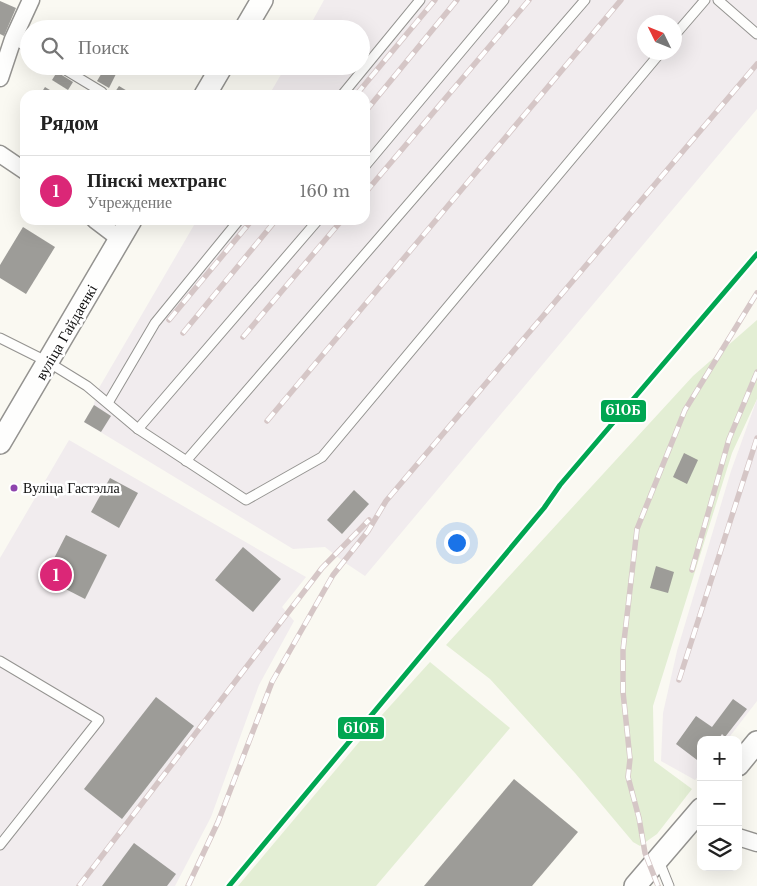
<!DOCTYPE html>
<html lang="ru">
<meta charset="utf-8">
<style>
body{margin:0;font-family:"Libre Baskerville",serif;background:#f6f6f6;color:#222}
.controls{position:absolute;right:15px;bottom:15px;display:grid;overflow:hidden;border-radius:10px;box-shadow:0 5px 20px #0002}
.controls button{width:45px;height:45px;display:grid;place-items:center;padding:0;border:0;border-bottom:1px solid #e0e0e0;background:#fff;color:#222;font:25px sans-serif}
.compass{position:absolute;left:637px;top:15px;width:45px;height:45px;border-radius:50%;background:#fff;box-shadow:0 5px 20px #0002;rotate:313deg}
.you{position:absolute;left:456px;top:542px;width:18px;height:18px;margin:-12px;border:4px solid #fff;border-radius:50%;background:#1a73e8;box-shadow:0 0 0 8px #1a73e833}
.badge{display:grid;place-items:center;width:32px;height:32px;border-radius:50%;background:#db2777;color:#fff;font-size:16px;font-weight:700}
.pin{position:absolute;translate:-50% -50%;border:2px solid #fff;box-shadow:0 1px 5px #0006}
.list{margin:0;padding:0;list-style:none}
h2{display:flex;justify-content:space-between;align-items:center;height:65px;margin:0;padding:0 20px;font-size:21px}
h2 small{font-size:16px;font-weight:400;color:#767676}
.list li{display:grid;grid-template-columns:32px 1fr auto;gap:15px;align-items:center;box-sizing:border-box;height:70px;padding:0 20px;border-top:1px solid #e0e0e0}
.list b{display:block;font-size:19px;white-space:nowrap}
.list p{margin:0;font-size:16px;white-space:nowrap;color:#767676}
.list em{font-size:16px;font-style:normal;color:#767676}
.icon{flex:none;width:28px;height:28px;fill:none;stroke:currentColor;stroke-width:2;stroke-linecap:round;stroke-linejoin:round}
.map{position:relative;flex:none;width:757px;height:886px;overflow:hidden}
.search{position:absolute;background:#fff;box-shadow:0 5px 20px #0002;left:20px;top:20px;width:350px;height:55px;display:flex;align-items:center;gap:12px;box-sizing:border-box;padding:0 18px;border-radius:28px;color:#767676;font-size:19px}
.panel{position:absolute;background:#fff;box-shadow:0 5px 20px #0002;left:20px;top:90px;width:350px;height:135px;border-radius:15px}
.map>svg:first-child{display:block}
.industrial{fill:#f1ecee;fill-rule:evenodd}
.green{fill:#e3eed4}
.building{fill:#9d9c98}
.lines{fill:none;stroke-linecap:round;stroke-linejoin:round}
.service-casing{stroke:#949390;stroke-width:11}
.minor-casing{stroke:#949390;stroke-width:19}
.tertiary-casing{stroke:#949390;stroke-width:24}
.service{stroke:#fefefd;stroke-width:9}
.minor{stroke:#fefefd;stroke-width:16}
.tertiary{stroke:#fefefd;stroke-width:21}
.rail-casing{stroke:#d5c6c6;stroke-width:5.5}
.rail{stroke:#fff;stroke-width:4;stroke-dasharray:11;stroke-linecap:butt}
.rail-1-casing{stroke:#fff;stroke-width:9}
.rail-1{stroke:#00a651;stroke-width:5}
.bus-dot{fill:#8e44ad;stroke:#fff;stroke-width:2}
.labels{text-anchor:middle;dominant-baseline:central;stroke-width:5;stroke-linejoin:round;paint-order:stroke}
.bus-label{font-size:14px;fill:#0d0d0d;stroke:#fff;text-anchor:start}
.street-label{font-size:15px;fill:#0d0d0d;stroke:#fff}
.line-badge{stroke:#fff;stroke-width:2}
.badge-label{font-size:14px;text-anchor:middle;font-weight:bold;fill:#fff}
</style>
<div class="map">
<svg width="757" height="886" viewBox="0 0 757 886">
<rect width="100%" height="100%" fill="#faf9f2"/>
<g class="industrial">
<path d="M324 0H757V109L365 576 344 562 325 547 293 549 84 422 94 405 96 393 197 220H365V95H269L286 66H361V29H308ZM644 22H674V52H644Z"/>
<path d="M757 399V701L727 740H701V773L695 780 661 761 663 713 677 651 731 471Z"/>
<path d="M69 440 306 577 282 607 294 621 259 685 211 817 175 886H0V558Z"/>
</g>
<g class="green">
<path d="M757 320V399L732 453 653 706 654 761 692 789 657 834 640 846 633 842 575 773 490 679 446 645 693 376Z"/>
<path d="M430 662 510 728 376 886H238L381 716Z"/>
</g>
<g class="building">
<path d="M0 1 16 8 4 36 0 34Z"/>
<path d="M106 66 117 72 109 88 97 81Z"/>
<path d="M57 72 73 82 68 90 52 80Z"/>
<path d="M119 86 134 95H113Z"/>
<path d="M45 87 58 95H40Z"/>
<path d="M23 227 55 247 26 294 0 278V265Z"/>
<path d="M94 405 111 416 101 432 84 422Z"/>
<path d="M684 453 698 460 687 484 673 477Z"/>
<path d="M110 478 138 493 119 528 91 512Z"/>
<path d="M354 490 369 504 342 534 327 520Z"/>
<path d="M66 535 107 555 85 599 44 578Z"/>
<path d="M243 547 281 579 253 612 215 580Z"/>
<path d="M656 566 674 572 668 593 650 588Z"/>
<path d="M156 697 194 726 122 819 84 789Z"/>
<path d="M733 699 747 709 725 737 722 734 718 740H701V763L676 744 696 716 712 727Z"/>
<path d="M514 779 578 832 532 886H424Z"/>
<path d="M134 843 176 874 167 886H102Z"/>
</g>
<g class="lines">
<g class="service-casing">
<g id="service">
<path d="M718 0 757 34"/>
<path d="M674 36 705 0"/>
<path d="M13 39 29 48"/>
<path d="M59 66 102 92"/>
<path d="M342 95 420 0"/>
<path d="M365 166 504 0"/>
<path d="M0 338 48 362 87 386 138 429 246 500 322 457 661 52"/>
<path d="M108 403 155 323 239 220"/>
<path d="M138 429 318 220"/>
<path d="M186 461 585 0"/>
<path d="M0 661 99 720 0 845"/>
<path d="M659 861 669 886"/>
</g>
</g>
<g class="minor-casing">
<g id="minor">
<path d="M0 78 13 39 31 0"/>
<path d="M0 154 25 171"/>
<path d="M95 220 120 239"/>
<path d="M738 837 757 843"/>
</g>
</g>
<g class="tertiary-casing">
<g id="tertiary">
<path d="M245 29 262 0"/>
<path d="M205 95 222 66"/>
<path d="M0 443 131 220"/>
<path d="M738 765 757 742"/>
<path d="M635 886 701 809"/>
</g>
</g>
<use href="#service" class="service"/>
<use href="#minor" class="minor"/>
<use href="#tertiary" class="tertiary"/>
<g class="rail-casing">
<g id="rail">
<path d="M356 95 435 0"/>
<path d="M365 112 457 0"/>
<path d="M365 193 529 0"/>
<path d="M169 320 252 220"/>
<path d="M183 333 276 220"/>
<path d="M243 337 342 220"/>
<path d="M267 421 621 0"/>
<path d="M692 570 729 439 757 372"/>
<path d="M679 680 757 438"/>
<path d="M79 886 322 568 369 520"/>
<path d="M188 886 218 822 272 682 333 575 368 531 386 501 757 64"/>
<path d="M658 886 645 853 639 818 628 777 630 759 623 692V650L637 529 685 410 757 293"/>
</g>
</g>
<use href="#rail" class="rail"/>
<g class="rail-1-casing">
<path id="rail-1" d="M229 886 544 508 560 485 757 254"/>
</g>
<use href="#rail-1" class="rail-1"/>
</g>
<circle class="bus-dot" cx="14" cy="488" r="4.5"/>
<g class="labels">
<g class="bus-label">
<text x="23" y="488">Вуліца Гастэлла</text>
</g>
<g class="street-label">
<text transform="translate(66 332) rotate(-60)">вуліца Гайдаенкі</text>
</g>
</g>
<g class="line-badge">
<rect x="600" y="399" width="47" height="24" rx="5" fill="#00a651"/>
<rect x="337" y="716" width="48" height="24" rx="5" fill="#00a651"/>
</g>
<g class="badge-label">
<text x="623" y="415">610Б</text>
<text x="361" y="733">610Б</text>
</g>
</svg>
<div class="controls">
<button>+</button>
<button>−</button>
<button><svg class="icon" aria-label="layers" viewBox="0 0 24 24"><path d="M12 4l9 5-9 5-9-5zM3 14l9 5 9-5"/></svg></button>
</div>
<svg class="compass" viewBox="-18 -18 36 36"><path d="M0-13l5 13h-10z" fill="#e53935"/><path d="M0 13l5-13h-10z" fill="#767676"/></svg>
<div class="you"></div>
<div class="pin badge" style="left:56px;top:575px">1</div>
<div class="search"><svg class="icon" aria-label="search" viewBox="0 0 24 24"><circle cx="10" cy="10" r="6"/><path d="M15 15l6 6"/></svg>Поиск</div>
<section class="panel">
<h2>Рядом<small></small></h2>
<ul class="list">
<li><span class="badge">1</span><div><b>Пінскі мехтранс</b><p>Учреждение</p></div><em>160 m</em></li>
</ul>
</section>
</div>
